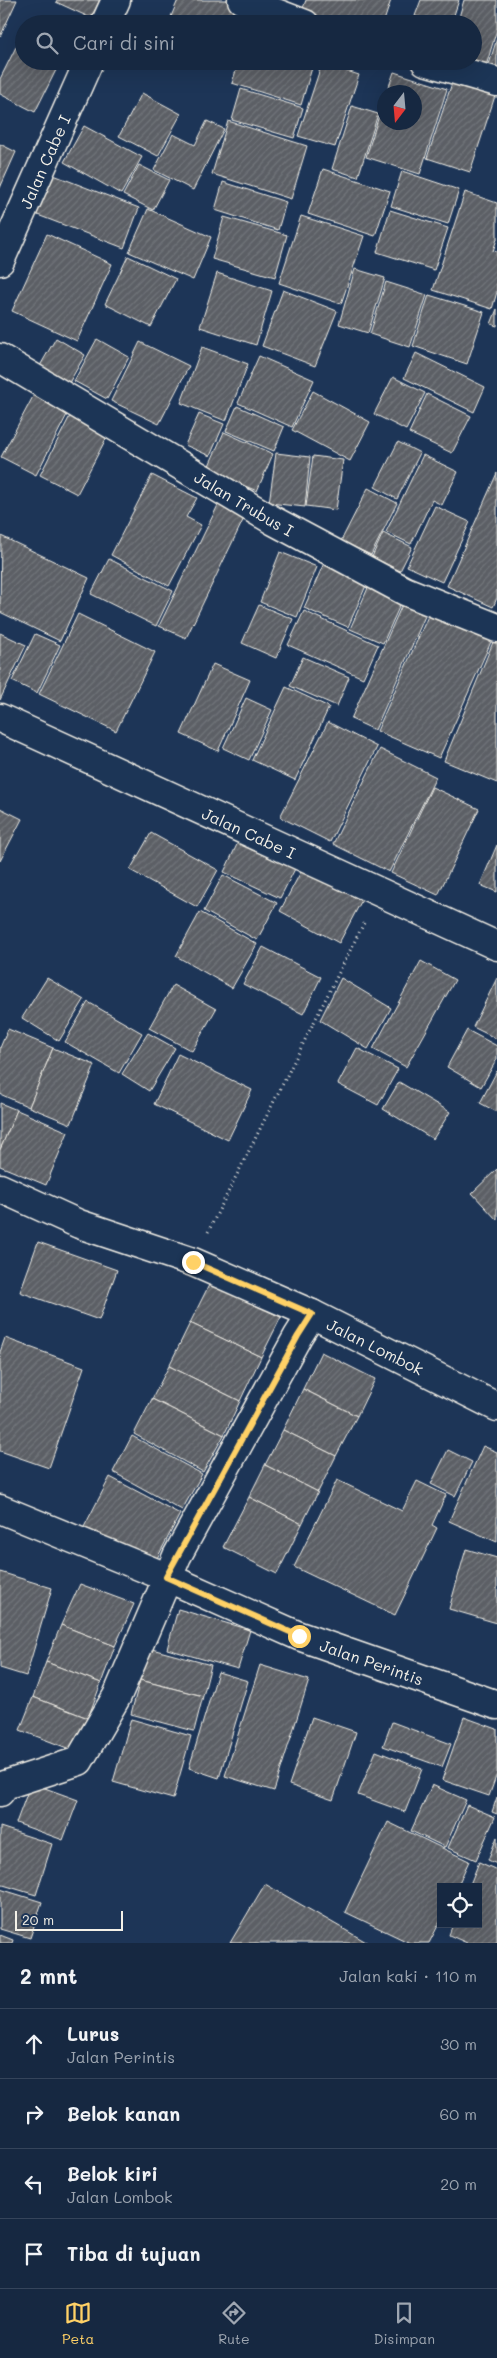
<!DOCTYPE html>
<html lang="id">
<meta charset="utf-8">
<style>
body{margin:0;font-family:Mali,sans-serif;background:#23344c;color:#f1f3f6}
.controls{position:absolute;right:15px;bottom:15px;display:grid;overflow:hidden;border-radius:0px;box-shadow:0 5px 20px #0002}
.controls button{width:45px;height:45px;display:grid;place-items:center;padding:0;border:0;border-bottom:1px solid #35445a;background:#162841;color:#f1f3f6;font:25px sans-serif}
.compass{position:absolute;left:377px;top:85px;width:45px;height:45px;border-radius:50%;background:#162841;box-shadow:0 5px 20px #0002;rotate:196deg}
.scale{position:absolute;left:15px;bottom:12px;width:108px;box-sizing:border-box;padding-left:5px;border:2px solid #f4f1e8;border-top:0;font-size:14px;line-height:18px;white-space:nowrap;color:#f4f1e8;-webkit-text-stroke:4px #1d3557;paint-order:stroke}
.stop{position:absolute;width:15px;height:15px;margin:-11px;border:4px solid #ffd166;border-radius:50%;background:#fff}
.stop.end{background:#ffd166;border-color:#fff;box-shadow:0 1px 5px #0008}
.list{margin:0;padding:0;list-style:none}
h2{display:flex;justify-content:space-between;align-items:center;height:65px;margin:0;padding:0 20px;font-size:21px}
h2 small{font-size:16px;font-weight:400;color:#9ea6b1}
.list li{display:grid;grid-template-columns:32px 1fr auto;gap:15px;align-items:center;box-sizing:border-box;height:70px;padding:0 20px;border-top:1px solid #35445a}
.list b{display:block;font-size:19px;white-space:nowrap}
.list p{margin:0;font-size:16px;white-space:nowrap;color:#9ea6b1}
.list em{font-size:16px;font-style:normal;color:#9ea6b1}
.icon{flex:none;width:28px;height:28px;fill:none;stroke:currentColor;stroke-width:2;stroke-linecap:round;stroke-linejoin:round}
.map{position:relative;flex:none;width:497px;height:1943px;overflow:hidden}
.search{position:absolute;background:#162841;box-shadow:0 5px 20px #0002;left:15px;right:15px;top:15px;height:55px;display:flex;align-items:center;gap:12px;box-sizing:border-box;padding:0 18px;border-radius:28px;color:#9ea6b1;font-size:19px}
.sheet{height:345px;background:#162841}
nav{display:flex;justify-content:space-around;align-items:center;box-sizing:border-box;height:70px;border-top:1px solid #35445a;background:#162841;font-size:14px;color:#9ea6b1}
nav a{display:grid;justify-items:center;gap:2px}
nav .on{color:#ffd166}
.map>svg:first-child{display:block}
.building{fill:url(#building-hatch);stroke:#f4f1e8}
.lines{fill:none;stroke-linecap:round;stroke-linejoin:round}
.street-casing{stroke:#f4f1e8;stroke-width:31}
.secondary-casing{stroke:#f4f1e8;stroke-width:31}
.path{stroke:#f4f1e8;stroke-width:3;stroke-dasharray:1 4;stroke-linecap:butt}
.street{stroke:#1d3557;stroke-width:28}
.secondary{stroke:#1d3557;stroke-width:28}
.route{stroke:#ffd166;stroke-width:6}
.labels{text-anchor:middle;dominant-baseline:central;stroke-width:5;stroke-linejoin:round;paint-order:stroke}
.street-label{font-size:16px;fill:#f4f1e8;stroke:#1d3557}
</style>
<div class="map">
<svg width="497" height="1943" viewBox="0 0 497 1943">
<defs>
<pattern id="building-hatch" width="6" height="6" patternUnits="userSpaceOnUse" patternTransform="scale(1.25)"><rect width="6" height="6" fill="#5b5f65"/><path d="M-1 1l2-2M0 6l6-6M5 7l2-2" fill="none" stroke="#73767b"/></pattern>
</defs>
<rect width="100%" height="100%" fill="#1d3557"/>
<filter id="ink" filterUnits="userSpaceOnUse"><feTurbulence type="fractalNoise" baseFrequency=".02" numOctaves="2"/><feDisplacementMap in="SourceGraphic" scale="10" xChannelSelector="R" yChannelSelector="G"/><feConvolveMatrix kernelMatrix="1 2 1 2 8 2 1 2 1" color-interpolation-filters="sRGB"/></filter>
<g filter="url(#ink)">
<g class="building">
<path d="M0 0H17L0 37Z"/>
<path d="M57 0H100L91 18 56 2Z"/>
<path d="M178 0H236L254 7 247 24H181L170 19Z"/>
<path d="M306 0H391L383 24H339L302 11Z"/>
<path d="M421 0H459L451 24H437L415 16Z"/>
<path d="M464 0H497V29L486 66 473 61V24H457Z"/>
<path d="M497 38V70L488 68Z"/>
<path d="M18 43 24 46V61H53L59 64 35 112 0 94V79Z"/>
<path d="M239 61H314L301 105 232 83Z"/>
<path d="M322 63 359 75 335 147 298 136Z"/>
<path d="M394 72 447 89 420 174 366 157 384 100V122H414V92H387Z"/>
<path d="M453 80 496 93 470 172 427 158Z"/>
<path d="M241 89 303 108 294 138 232 120Z"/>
<path d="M142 93 181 114 158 156 119 136Z"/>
<path d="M352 106 378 114 358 177 332 169Z"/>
<path d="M207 121 224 129 193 190 154 170 173 134 195 145Z"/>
<path d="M228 121 307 146 291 199 212 174Z"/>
<path d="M84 126 142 157 121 194 64 162Z"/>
<path d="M0 144 16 152 0 188Z"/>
<path d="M139 165 169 180 153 210 123 195Z"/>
<path d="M323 169 390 191 375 236 308 214Z"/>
<path d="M402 171 459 190 448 224 391 206Z"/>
<path d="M51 174 139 208 124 248 35 214Z"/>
<path d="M223 182 286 202 278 230 215 210Z"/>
<path d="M465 192 497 203V239L493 251 497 252V292L492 309 433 290Z"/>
<path d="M148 209 211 237 193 280 129 252Z"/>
<path d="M390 210 448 228 434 270 377 252Z"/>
<path d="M301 216 364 236 341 304 279 283Z"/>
<path d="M224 217 287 235 275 277 212 259Z"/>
<path d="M47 234 112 264 77 341 12 311Z"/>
<path d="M128 256 176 279 151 327 105 304Z"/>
<path d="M355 269 385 278 368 333 339 324Z"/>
<path d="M217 273 272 291 256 345 200 327Z"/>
<path d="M386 282 427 295 410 347 370 334Z"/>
<path d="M283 290 337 311 315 366 262 346Z"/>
<path d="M429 295 484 312 467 364 413 346Z"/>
<path d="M497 309V326L491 324Z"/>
<path d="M56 338 85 355 66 388 37 371Z"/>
<path d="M97 339 129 357 107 399 74 381Z"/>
<path d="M140 342 189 366 159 424 111 401Z"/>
<path d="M202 347 248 364 226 421 181 403Z"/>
<path d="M416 353 485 387 474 412 404 378Z"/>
<path d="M259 356 314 380 292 427 238 403Z"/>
<path d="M393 377 425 393 406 430 374 414Z"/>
<path d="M37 389 71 407 36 475 1 457Z"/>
<path d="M313 391 370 422 350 461 292 430Z"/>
<path d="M427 394 471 416 452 453 409 433Z"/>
<path d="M237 406 284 427 274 451 226 431Z"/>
<path d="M71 414 109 433 77 494 40 475Z"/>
<path d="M199 414 224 424 210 456 185 445Z"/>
<path d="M224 432 273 454 257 491 207 470Z"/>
<path d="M398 442 420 453 397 499 375 487Z"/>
<path d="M276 453 310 457 305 507 269 503Z"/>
<path d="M423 455 458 472 442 505 432 500 411 544 386 532Z"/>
<path d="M313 456 343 460 336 510 306 506Z"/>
<path d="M497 473V598L493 607 447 586Z"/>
<path d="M152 475 197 498 186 517 201 525 169 586 111 555Z"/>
<path d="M368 488 397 503 371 555 341 541Z"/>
<path d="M222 497 248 510 186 638 159 626Z"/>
<path d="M435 506 470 522 442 582 407 566Z"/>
<path d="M383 533 412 547 400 571 372 557Z"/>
<path d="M1 536 89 578 60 641 0 612Z"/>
<path d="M280 552 317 567 297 617 260 602Z"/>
<path d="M109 559 173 591 156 626 91 594Z"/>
<path d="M324 563 368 581 348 627 304 608Z"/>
<path d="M371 581 404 596 383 643 350 629Z"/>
<path d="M406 596 429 607 375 730 351 719Z"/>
<path d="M259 605 293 619 276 658 242 643Z"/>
<path d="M432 607 494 635 439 758 377 731Z"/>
<path d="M304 611 378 645 363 678 288 645Z"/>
<path d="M78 614 155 652 116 731 39 694Z"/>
<path d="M0 633 26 645 0 700Z"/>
<path d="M35 634 60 645 37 693 12 681Z"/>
<path d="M496 635 497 636V783L444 761Z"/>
<path d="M303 657 349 677 337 706 290 686Z"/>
<path d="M213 664 250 680 218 751 181 734Z"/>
<path d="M286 687 329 707 295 780 252 760Z"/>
<path d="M246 698 272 710 249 760 223 748Z"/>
<path d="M328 722 377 747 330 842 280 817Z"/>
<path d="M380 749 436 777 389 872 333 844Z"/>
<path d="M432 787 479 809 438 895 391 873Z"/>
<path d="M0 808 22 819 0 861Z"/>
<path d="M151 833 218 870 197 907 130 870Z"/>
<path d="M242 834 299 861 280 898 224 872Z"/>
<path d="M497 845V892L480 885Z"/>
<path d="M304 866 363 898 339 943 280 911Z"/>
<path d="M223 875 277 903 257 940 204 911Z"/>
<path d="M200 912 257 944 232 988 176 956Z"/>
<path d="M263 947 321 977 303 1014 243 984Z"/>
<path d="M421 961 455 980 406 1067 373 1049Z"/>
<path d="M47 978 84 1000 59 1041 22 1018Z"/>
<path d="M341 978 391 1008 368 1049 320 1020Z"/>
<path d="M497 978V1039L473 1027Z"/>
<path d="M173 985 216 1009 192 1051 149 1028Z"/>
<path d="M88 1002 142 1033 119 1073 65 1042Z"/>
<path d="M8 1029 53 1048 29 1107 0 1094V1048Z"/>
<path d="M467 1030 497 1046V1059L481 1087 447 1067Z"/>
<path d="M148 1033 175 1048 149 1091 122 1074Z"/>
<path d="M53 1048 95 1065 71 1124 29 1107Z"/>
<path d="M357 1048 398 1069 378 1105 338 1084Z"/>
<path d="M178 1054 252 1090 228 1140 154 1104Z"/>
<path d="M497 1071V1112L480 1103Z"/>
<path d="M399 1082 450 1112 433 1139 383 1109Z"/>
<path d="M0 1103 17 1110 0 1150Z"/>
<path d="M17 1110 68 1132 46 1185 0 1166V1150Z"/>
<path d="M497 1169V1220L472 1193Z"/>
<path d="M38 1242 117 1270 99 1320 20 1292Z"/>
<path d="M210 1283 281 1317 261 1357 190 1323Z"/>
<path d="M190 1323 261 1357 240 1401 169 1366Z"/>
<path d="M5 1338 84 1367 49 1468 0 1451V1352Z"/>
<path d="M321 1352 375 1379 357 1416 303 1389Z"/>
<path d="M169 1366 240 1401 224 1435 152 1399Z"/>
<path d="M303 1389 357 1416 336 1456 283 1430Z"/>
<path d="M152 1399 224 1435 203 1472 134 1434Z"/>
<path d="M283 1430 336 1456 318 1492 265 1465Z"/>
<path d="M132 1436 202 1474 182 1510 113 1472Z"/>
<path d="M483 1446 497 1452V1542L449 1521Z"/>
<path d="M448 1450 472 1462 455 1496 431 1484Z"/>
<path d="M265 1465 318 1492 302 1524 249 1497Z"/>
<path d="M110 1477 180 1514 153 1566 83 1529Z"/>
<path d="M337 1480 402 1511 417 1481 446 1495 432 1525 437 1528 395 1615 294 1567Z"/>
<path d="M249 1497 302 1524 277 1574 223 1547Z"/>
<path d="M466 1549 497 1558V1623L449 1609Z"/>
<path d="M0 1572 52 1588 26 1676 0 1668Z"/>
<path d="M80 1584 134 1604 115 1646 61 1625Z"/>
<path d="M178 1609 250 1630 238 1669 167 1649Z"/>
<path d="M61 1625 115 1646 101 1683 46 1662Z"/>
<path d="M148 1648 211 1665 203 1696 140 1680Z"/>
<path d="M46 1662 101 1683 88 1718 33 1697Z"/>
<path d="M260 1665 309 1680 274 1791 225 1776Z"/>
<path d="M218 1672 248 1681 219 1778 189 1768Z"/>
<path d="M140 1680 203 1696 194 1731 131 1714Z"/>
<path d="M33 1697 88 1718 75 1751 20 1730Z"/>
<path d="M312 1717 356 1732 333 1800 289 1785Z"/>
<path d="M464 1717 497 1729V1774L489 1796 442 1780Z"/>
<path d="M131 1719 191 1736 173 1799 113 1782Z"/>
<path d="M392 1722 451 1744 442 1767 383 1746Z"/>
<path d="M376 1751 422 1769 405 1812 358 1795Z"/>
<path d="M31 1783 78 1800 63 1840 16 1823Z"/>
<path d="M432 1785 466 1800 445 1847 411 1831Z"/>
<path d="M497 1797V1814L492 1812Z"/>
<path d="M467 1805 495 1817 476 1860 448 1848Z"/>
<path d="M388 1822 469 1861 457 1887H441V1920L429 1943H410L345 1912Z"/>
<path d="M0 1827 52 1844 36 1895 0 1884Z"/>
<path d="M497 1837V1864L488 1860Z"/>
<path d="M479 1862 497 1870V1943H467L449 1935 453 1924H478V1887H469Z"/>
<path d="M265 1884 368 1943H230Z"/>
<path d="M0 1889 42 1902 30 1938 0 1929Z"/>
<path d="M0 1935 13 1940 12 1943H0Z"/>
</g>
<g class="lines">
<g class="street-casing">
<g id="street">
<path d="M242 0 305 24"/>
<path d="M425 61 497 82"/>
<path id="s1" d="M0 358 274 521 405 591 497 628"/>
<path id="s2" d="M0 1509 166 1577 299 1636 497 1705"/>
<path d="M0 1792 5 1785 79 1761 117 1696 177 1556 298 1336 312 1314"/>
</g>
</g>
<g class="secondary-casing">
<g id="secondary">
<path d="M105 24 116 0"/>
<path id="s3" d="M0 261 89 61"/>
<path id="s4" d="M0 718 497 946"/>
<path id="s5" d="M0 1188 79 1224 193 1262 312 1314 497 1407"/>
</g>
</g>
<path class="path" d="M208 1232 365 921"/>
<use href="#street" class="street"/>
<use href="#secondary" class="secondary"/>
</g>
</g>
<g class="lines" filter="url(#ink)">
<path class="route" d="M193 1262 312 1314 298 1336 166 1577 299 1636"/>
</g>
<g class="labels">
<g class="street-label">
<text stroke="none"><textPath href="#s3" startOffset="109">Jalan Cabe I</textPath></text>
<text stroke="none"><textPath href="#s1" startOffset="284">Jalan Trubus I</textPath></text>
<text stroke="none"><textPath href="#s4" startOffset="274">Jalan Cabe I</textPath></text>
<text stroke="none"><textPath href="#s5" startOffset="408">Jalan Lombok</textPath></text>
<text stroke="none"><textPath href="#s2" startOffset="402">Jalan Perintis</textPath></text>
</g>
</g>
</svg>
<div class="controls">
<button><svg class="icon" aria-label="locate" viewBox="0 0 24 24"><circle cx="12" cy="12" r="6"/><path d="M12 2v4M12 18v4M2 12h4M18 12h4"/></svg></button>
</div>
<svg class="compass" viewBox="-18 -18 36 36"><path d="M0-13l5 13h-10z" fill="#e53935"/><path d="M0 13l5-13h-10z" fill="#9ea6b1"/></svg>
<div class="scale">20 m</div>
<div class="stop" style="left:299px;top:1636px"></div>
<div class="stop end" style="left:193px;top:1262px"></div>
<div class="search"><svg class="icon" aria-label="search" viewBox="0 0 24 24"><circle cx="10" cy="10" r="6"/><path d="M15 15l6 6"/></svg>Cari di sini</div>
</div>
<section class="sheet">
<h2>2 mnt<small>Jalan kaki · 110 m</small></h2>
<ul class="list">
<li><svg class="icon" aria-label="ahead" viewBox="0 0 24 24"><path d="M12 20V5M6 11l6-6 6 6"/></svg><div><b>Lurus</b><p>Jalan Perintis</p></div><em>30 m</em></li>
<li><svg class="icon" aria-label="right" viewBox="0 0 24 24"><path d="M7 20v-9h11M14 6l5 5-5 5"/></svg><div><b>Belok kanan</b></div><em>60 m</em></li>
<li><svg class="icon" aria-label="left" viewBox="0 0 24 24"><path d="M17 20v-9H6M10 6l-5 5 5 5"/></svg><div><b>Belok kiri</b><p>Jalan Lombok</p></div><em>20 m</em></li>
<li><svg class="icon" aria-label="arrive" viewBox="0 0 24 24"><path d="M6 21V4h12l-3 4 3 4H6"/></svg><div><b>Tiba di tujuan</b></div></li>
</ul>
</section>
<nav>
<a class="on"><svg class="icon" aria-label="map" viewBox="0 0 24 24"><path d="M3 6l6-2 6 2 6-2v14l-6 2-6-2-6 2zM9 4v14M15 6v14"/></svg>Peta</a>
<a><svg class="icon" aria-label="directions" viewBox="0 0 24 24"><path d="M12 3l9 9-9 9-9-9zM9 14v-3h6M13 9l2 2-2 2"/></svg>Rute</a>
<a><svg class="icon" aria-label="saved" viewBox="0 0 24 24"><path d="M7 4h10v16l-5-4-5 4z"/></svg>Disimpan</a>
</nav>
